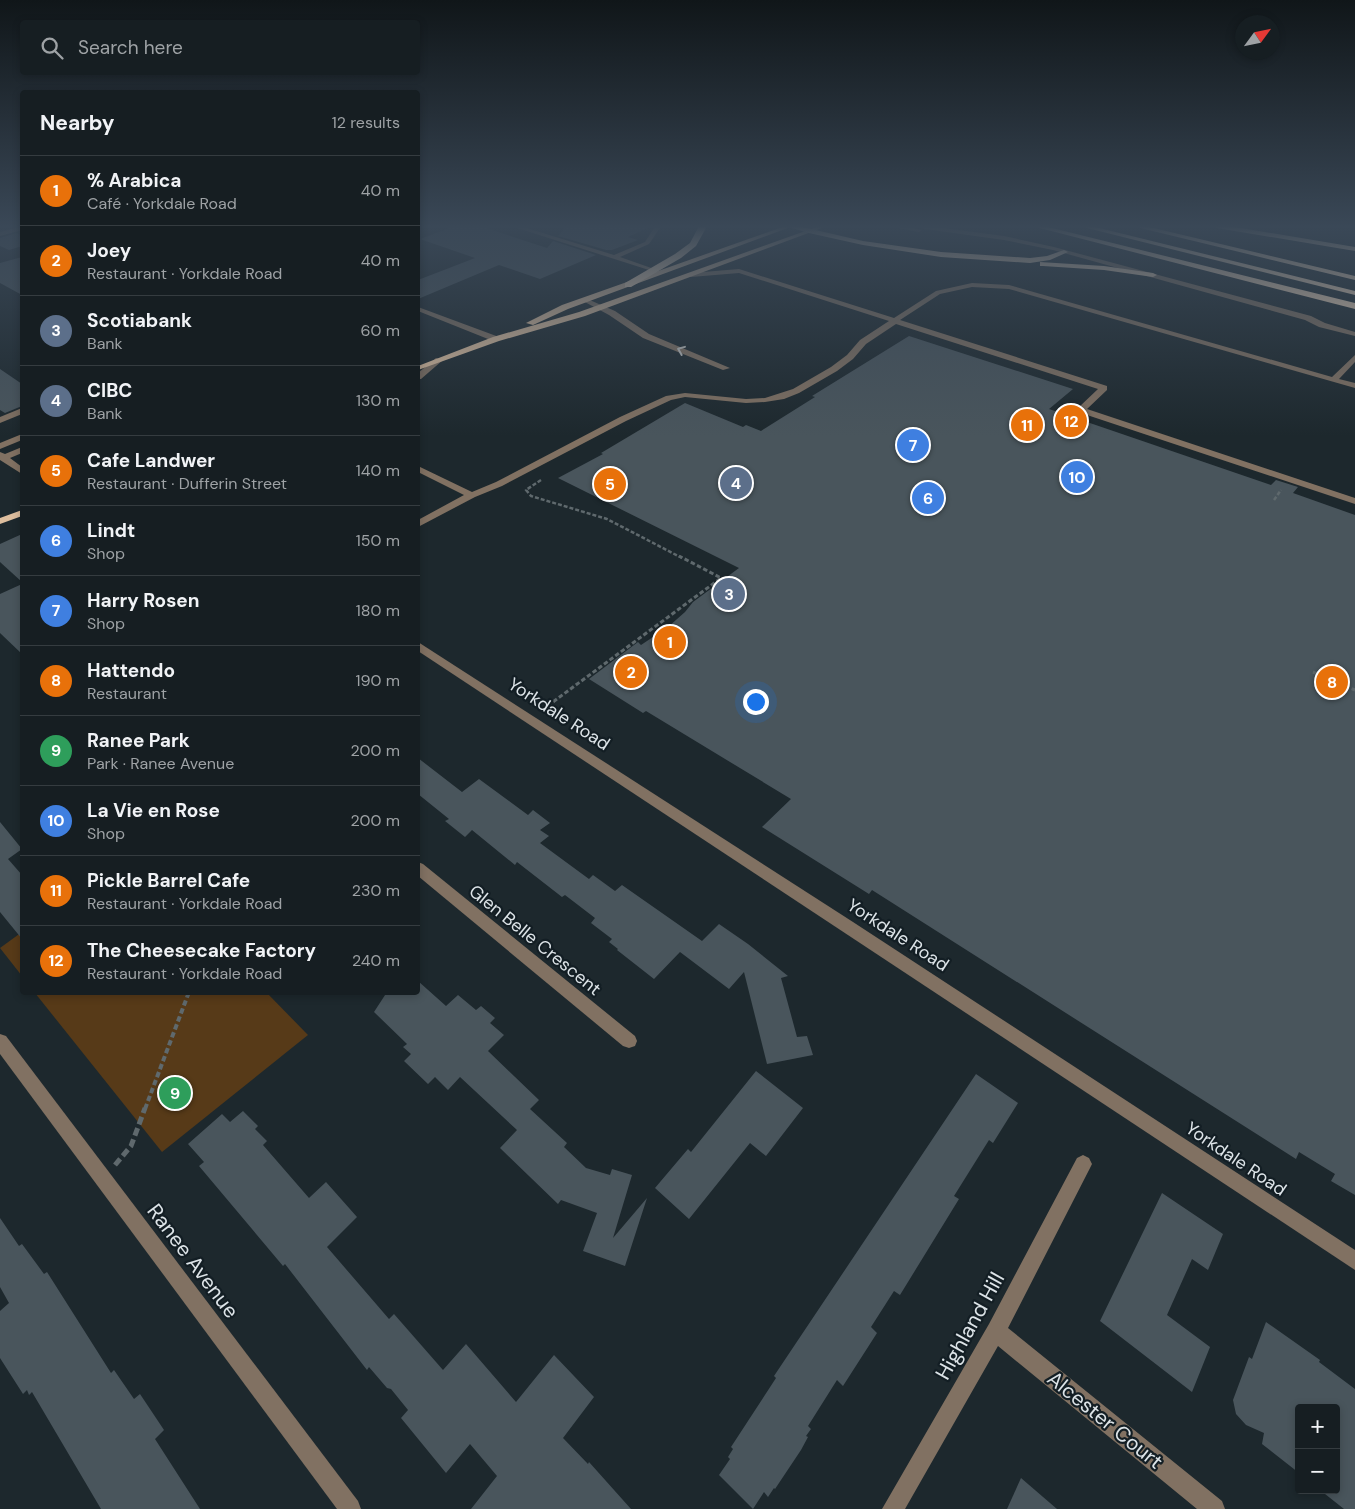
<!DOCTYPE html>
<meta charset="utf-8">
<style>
body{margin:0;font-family:"DM Sans",sans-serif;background:#1f272a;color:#f1f3f6}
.controls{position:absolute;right:15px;bottom:15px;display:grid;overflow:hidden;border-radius:5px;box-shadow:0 2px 8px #0003}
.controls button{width:45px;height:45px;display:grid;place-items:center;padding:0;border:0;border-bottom:1px solid #353c40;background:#161e22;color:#f1f3f6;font:25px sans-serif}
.compass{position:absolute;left:1235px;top:15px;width:45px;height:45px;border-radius:50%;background:#161e22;box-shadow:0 2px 8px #0003;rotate:57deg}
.you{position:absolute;left:755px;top:701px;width:18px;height:18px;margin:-12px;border:4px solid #fff;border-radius:50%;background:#1a73e8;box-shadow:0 0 0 8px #1a73e833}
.badge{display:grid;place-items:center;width:32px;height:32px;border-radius:50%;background:#f4a344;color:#fff;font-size:16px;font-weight:700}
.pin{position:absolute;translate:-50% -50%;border:2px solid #fff;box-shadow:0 1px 5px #0006}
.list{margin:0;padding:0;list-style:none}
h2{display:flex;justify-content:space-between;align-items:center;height:65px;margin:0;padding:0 20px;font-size:21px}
h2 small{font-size:16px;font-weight:400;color:#9ea2a5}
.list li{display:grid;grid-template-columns:32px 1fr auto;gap:15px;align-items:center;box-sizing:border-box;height:70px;padding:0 20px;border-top:1px solid #353c40}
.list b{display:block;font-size:19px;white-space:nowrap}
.list p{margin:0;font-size:16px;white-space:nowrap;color:#9ea2a5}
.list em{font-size:16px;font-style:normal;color:#9ea2a5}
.icon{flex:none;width:28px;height:28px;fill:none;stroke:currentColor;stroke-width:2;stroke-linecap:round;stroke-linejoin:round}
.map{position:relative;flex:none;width:1355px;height:1509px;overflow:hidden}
.search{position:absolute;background:#161e22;box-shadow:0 2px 8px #0003;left:20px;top:20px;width:400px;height:55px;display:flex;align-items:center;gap:12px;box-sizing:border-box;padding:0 18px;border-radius:5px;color:#9ea2a5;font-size:19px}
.panel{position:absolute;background:#161e22;box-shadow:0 2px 8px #0003;left:20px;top:90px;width:400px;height:905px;border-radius:5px}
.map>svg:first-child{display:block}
.green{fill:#573a18}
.building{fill:#49555c}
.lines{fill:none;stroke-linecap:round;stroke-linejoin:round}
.path-far3{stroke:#5f696d;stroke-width:2.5;stroke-dasharray:4 2;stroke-linecap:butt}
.path-far2{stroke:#5f696d;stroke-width:3;stroke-dasharray:4.5 2.5;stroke-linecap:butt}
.path-far1{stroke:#5f696d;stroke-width:4;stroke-dasharray:5.5 3;stroke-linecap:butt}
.path{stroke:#5f696d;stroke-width:5;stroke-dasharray:8 4;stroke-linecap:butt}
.minor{fill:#817162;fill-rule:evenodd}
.major{fill:#ddbe9e;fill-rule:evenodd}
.highway{fill:#fcdebf;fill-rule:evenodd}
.oneway{stroke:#c1c2c0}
.labels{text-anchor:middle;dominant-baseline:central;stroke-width:4.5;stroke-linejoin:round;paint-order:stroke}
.street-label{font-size:18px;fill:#dde4e8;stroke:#131e24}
.near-street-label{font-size:21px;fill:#dde4e8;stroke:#131e24}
</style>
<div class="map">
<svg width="1355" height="1509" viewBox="0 0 1355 1509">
<rect width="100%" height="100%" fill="#1d282d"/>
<g class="green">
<path d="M22 932V976L0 948Z"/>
<path d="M35 993H267L308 1035 162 1152Z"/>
</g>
<g class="building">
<path d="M458 225H477L547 248 553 241 596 255 540 279 499 265 418 299V280L475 258 420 239Z"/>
<path d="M567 225H654L628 237 638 240 612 250H606L558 236Z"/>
<path d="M17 233 22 236V246L9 250 0 246V238Z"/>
<path d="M22 257V295L0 283V263Z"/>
<path d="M909 336 1073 389 1049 409 1271 485 1276 480 1298 487 1293 493 1355 515V1195L1331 1181 1335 1174 1299 1152 1296 1159 872 890 869 894 762 827 791 799 646 711 643 713 589 679 638 642 641 645 668 627 685 612 693 602 739 568 558 478 603 454 601 453 685 403 743 427 746 425 761 431 815 397 812 396Z"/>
<path d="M0 369 22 384V406L5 413 0 410Z"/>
<path d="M22 534V582L0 562V544Z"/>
<path d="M22 584V654L0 633V594Z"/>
<path d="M418 758 462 792 479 779 528 815 533 810 550 823 540 830 549 836 540 843 589 879 593 875 615 891 622 885 702 941 719 924 748 944 788 976 781 978 797 1037 807 1036 813 1055 767 1064 744 972 729 989 680 952 654 979 617 950 618 949 609 942 612 939 591 923 595 918 565 895 562 897 517 862 515 865 472 830 465 837 445 821 449 819 418 794Z"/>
<path d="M0 822 22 849 8 859 22 875V939L0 912Z"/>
<path d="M418 981 446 1006 458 995 476 1010 481 1006 495 1018 490 1023 504 1035 488 1051 539 1100 530 1109 567 1143 564 1147 586 1168 610 1175 612 1169 632 1175 613 1238 647 1198 625 1266 583 1251 597 1213 561 1200 558 1204 500 1148 517 1130 460 1077 448 1090 435 1077 428 1084 404 1061 411 1054 403 1047 407 1044 374 1012 387 992H418Z"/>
<path d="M756 1071 803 1108 766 1156 750 1143 689 1219 655 1188 688 1149 691 1152Z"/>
<path d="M976 1074 1018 1103 993 1143 989 1140 954 1196 959 1199 900 1295 894 1291 871 1327 877 1333 843 1386 837 1380 808 1426 811 1429 806 1436 808 1437 801 1450 775 1489 774 1488 768 1497 764 1492 753 1509 719 1475 730 1459 728 1457 733 1449 731 1447 776 1378 774 1376Z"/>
<path d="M243 1111 258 1126 255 1129 267 1141 263 1145 309 1198 326 1182 357 1217 327 1247 389 1319 394 1314 443 1370 466 1344 516 1402 554 1355 594 1397 563 1438 588 1464 589 1462 631 1509H471L497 1476 470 1444 446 1473 401 1418 408 1410 391 1389 387 1388 369 1367 367 1370 285 1264 283 1266 199 1166 204 1162 188 1144 222 1114 230 1122Z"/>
<path d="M1162 1193 1223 1234 1208 1270 1192 1259 1167 1315 1210 1347 1192 1392 1100 1321Z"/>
<path d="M0 1218 19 1246 22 1244 44 1274 47 1272 111 1373 114 1370 134 1399 140 1394 164 1430 155 1439 200 1509H101L32 1392 29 1395 27 1390 23 1394 0 1358V1311L9 1303 0 1287Z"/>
<path d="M1266 1322 1320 1360 1319 1362 1355 1389V1509H1344L1320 1490H1336V1408H1299V1473L1262 1444 1264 1433 1246 1425 1236 1414 1233 1400 1249 1357 1252 1359Z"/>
<path d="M1021 1478 1057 1509H1007Z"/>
</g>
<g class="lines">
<g class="path-far3">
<path d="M541 480 526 490 531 496 607 519 682 558"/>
<path d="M1274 500 1281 490"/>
</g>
<g class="path-far2">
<path d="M1313 672 1355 690"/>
<path d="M542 710 721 578 679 556"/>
</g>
<path class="path-far1" d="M145 1109 189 992"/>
<path class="path" d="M115 1165 131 1146 145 1108"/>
<g class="minor">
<path d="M508 225H517L614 255 645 242 656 225H662L649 244 620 257 657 270 652 271Z"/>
<path d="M882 225H896L922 230 919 232Z"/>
<path d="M909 225H921L1004 236 1054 247 1311 316 1325 323 1355 332V336L1319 327 1305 320 1053 250 1004 240 925 229Z"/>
<path d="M22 226V230L0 236V232Z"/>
<path d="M739 269 894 318 936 291 972 283 1009 285 1332 377 1355 355V362L1339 379 1355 383V388L1009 289 972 287 940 294 900 320 1107 386V390L1087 409 1355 498V504L1078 412V408L1098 389 896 324 866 344 853 359 837 371 799 393 784 399 765 402 746 403 685 397 671 400 626 421 502 486 475 497 418 527V520L464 495 418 472V466L472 492 496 482 620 417 666 396 685 393 746 399 765 398 793 389 831 367 847 355 860 340 889 321 739 273 691 277 688 275 691 273Z"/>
<path d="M585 298 615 311 649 334 730 368 723 370 643 338 609 315 583 301 582 300Z"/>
<path d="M418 307 499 337 500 339 493 341 418 311Z"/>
<path d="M436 358 443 360 421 379H418V373Z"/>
<path d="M22 408V414L0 423V417Z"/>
<path d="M22 434V440L0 449V443Z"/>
<path d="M22 447V453L10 458 22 467V474L0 460V452L5 454Z"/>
<path d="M418 642 853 922 1355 1250V1270L418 651Z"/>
<path d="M418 862 423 864 635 1036 637 1041 635 1046 629 1048 623 1046 418 876Z"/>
<path d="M0 1034 6 1036 358 1501 361 1509H337L0 1054Z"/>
<path d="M1083 1155 1089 1158 1092 1164 1089 1170 1008 1328 1222 1501 1225 1509H1197L998 1346 905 1509H882L989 1324 1077 1158Z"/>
</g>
<g class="major">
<path d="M788 225H796L568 309 533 325 526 323 562 305Z"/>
<path d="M822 225H830L585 316 499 341 418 370V366L493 337 579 312Z"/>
<path d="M22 510V516L0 524V518Z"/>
</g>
<g class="highway">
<path d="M697 225H705L706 228 696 246 681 258 631 287H625V283L675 254 690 243 698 228Z"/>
<path d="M782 225H794L863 241 941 252 1030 258 1047 256 1064 250 1068 252 1050 260 1030 263 941 257 863 245 809 233Z"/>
<path d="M1028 225H1040L1355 303V309Z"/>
<path d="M1075 225H1087L1355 291V295Z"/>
<path d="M1128 225H1141L1355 276V280Z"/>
<path d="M1207 225H1223L1355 247V251L1211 227Z"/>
<path d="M1040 262 1104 266 1153 273 1157 275 1153 277 1104 270 1043 266H1040Z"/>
</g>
</g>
<defs><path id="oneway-chevron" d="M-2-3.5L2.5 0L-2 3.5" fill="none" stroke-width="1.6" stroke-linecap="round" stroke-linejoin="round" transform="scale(1.25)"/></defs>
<use class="oneway" href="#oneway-chevron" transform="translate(681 350) rotate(-158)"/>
<linearGradient id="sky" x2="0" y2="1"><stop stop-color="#101619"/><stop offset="0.52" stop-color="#3a4857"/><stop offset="1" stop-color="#3a4857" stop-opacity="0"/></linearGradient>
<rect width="1355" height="436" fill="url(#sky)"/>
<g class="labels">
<g class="street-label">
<text transform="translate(559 714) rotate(33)">Yorkdale Road</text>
<text transform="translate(898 935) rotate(33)">Yorkdale Road</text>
<text transform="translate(535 940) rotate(39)">Glen Belle Crescent</text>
<text transform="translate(1236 1159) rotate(34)">Yorkdale Road</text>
</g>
<g class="near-street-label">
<text transform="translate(193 1261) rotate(53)">Ranee Avenue</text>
<text transform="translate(970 1326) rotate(-61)">Highland Hill</text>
<text transform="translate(1105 1420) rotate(39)">Alcester Court</text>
</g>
</g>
</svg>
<div class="controls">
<button>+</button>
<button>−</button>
</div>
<svg class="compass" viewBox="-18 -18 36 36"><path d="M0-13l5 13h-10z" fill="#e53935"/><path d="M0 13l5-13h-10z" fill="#9ea2a5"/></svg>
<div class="you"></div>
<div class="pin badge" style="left:670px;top:642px;background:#e8710a">1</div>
<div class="pin badge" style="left:631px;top:672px;background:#e8710a">2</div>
<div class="pin badge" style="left:729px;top:594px;background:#5c6f8a">3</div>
<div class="pin badge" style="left:736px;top:483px;background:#5c6f8a">4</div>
<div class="pin badge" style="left:610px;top:484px;background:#e8710a">5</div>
<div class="pin badge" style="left:928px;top:498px;background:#3f7fe0">6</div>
<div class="pin badge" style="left:913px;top:445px;background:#3f7fe0">7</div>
<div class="pin badge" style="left:1332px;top:682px;background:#e8710a">8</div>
<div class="pin badge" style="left:175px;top:1093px;background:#2e9e5b">9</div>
<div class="pin badge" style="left:1077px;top:477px;background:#3f7fe0">10</div>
<div class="pin badge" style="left:1027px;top:425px;background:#e8710a">11</div>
<div class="pin badge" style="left:1071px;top:421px;background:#e8710a">12</div>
<div class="search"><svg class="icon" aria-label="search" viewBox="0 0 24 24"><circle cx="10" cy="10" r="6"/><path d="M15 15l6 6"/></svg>Search here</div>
<section class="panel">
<h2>Nearby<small>12 results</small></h2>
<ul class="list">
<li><span class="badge" style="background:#e8710a">1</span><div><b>% Arabica</b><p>Café · Yorkdale Road</p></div><em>40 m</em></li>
<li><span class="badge" style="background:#e8710a">2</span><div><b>Joey</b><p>Restaurant · Yorkdale Road</p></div><em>40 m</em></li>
<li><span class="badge" style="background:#5c6f8a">3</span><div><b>Scotiabank</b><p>Bank</p></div><em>60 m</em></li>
<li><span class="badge" style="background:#5c6f8a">4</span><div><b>CIBC</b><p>Bank</p></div><em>130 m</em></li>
<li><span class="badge" style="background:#e8710a">5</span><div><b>Cafe Landwer</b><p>Restaurant · Dufferin Street</p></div><em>140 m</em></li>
<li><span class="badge" style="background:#3f7fe0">6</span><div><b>Lindt</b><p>Shop</p></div><em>150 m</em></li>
<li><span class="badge" style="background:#3f7fe0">7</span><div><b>Harry Rosen</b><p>Shop</p></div><em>180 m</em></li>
<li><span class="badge" style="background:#e8710a">8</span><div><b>Hattendo</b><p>Restaurant</p></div><em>190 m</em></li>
<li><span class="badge" style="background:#2e9e5b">9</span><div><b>Ranee Park</b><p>Park · Ranee Avenue</p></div><em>200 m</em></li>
<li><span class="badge" style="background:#3f7fe0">10</span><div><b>La Vie en Rose</b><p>Shop</p></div><em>200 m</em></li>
<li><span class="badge" style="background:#e8710a">11</span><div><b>Pickle Barrel Cafe</b><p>Restaurant · Yorkdale Road</p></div><em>230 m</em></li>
<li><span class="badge" style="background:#e8710a">12</span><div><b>The Cheesecake Factory</b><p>Restaurant · Yorkdale Road</p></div><em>240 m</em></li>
</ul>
</section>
</div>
